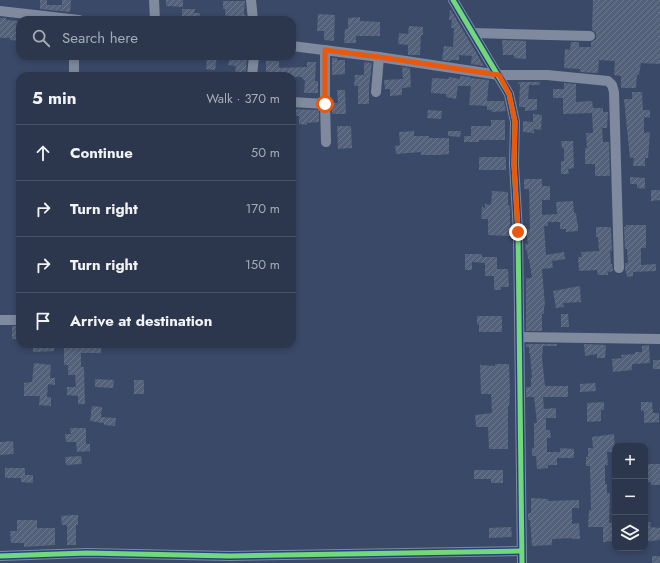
<!DOCTYPE html>
<meta charset="utf-8">
<style>
body{margin:0;font-family:Jost,sans-serif;background:#343f55;color:#f1f3f6}
.controls{position:absolute;right:12px;bottom:12px;display:grid;overflow:hidden;border-radius:8px;box-shadow:0 2px 6px #0003}
.controls button{width:36px;height:36px;display:grid;place-items:center;padding:0;border:0;border-bottom:1px solid #485166;background:#2c374e;color:#f1f3f6;font:20px sans-serif}
.stop{position:absolute;width:12px;height:12px;margin:-9px;border:3px solid #ea580c;border-radius:50%;background:#fff}
.stop.end{background:#ea580c;border-color:#fff;box-shadow:0 1px 4px #0008}
.list{margin:0;padding:0;list-style:none}
h2{display:flex;justify-content:space-between;align-items:center;height:52px;margin:0;padding:0 16px;font-size:17px}
h2 small{font-size:13px;font-weight:400;color:#a6acb6}
.list li{display:grid;grid-template-columns:26px 1fr auto;gap:12px;align-items:center;box-sizing:border-box;height:56px;padding:0 16px;border-top:1px solid #485166}
.list b{display:block;font-size:15px;white-space:nowrap}
.list em{font-size:13px;font-style:normal;color:#a6acb6}
.icon{flex:none;width:22px;height:22px;fill:none;stroke:currentColor;stroke-width:2;stroke-linecap:round;stroke-linejoin:round}
.map{position:relative;flex:none;width:660px;height:563px;overflow:hidden}
.search{position:absolute;background:#2c374e;box-shadow:0 2px 6px #0003;left:16px;top:16px;width:280px;height:44px;display:flex;align-items:center;gap:10px;box-sizing:border-box;padding:0 14px;border-radius:12px;color:#a6acb6;font-size:15px}
.panel{position:absolute;background:#2c374e;box-shadow:0 2px 6px #0003;left:16px;top:72px;width:280px;height:276px;border-radius:12px}
.map>svg:first-child{display:block}
.building{fill:url(#building-hatch)}
.lines{fill:none;stroke-linecap:round;stroke-linejoin:round}
.minor{stroke:#7f8a9f;stroke-width:10}
.cycleway-casing{stroke:#26427c;stroke-width:8}
.cycleway{stroke:#71d979;stroke-width:5}
.route{stroke:#ea580c;stroke-width:5}
</style>
<div class="map">
<svg width="660" height="563" viewBox="0 0 660 563">
<defs>
<pattern id="building-hatch" width="6" height="6" patternUnits="userSpaceOnUse"><rect width="6" height="6" fill="#54617a"/><path d="M-1 1l2-2M0 6l6-6M5 7l2-2" fill="none" stroke="#6e798e"/></pattern>
</defs>
<rect width="100%" height="100%" fill="#3a4968"/>
<g class="building">
<path d="M40 0H47V5H62V0H71L70 12 40 9Z"/>
<path d="M166 0H183V7L166 6Z"/>
<path d="M593 0H660V64L641 63 639 75H637L636 88H621V76L614 75 615 61 599 60 598 73 580 72V69L564 68 565 49 570 50 571 42H579V47H591V42L596 39V33L592 30Z"/>
<path d="M223 1H245L244 15H246V20H226L225 9H223Z"/>
<path d="M182 9H195L194 13H200V20H191V18L182 17Z"/>
<path d="M450 10H451L484 66 471 64 472 56 459 55V60H450V61L442 60 444 46 453 47 454 28H451L452 20H449Z"/>
<path d="M318 14 335 15 334 41 324 40V31H317Z"/>
<path d="M360 17V21L380 22V36H356V43H344L345 29H348V18Z"/>
<path d="M0 18H6V20L20 21V41L10 40V38H0Z"/>
<path d="M409 26 423 27V35H421L420 55H408V45L398 44 399 33 408 34Z"/>
<path d="M502 40 526 41V59L514 58V55H503Z"/>
<path d="M207 56H217L215 70 206 69Z"/>
<path d="M230 56H247L246 72 242 71 241 76 235 75 236 66 228 65Z"/>
<path d="M332 58H337V60H345V74L332 75Z"/>
<path d="M266 61H279V68L307 67V62H316L315 81H318V93H304L305 80 302 79V77L266 76Z"/>
<path d="M364 62 372 63 369 87V104H358V86H354L355 75H364Z"/>
<path d="M402 67 410 68 411 87 402 88V95L390 96V89H385L384 80 403 79Z"/>
<path d="M460 76 470 77V78L489 80 487 101H504L506 111 491 112 492 110H487V106L469 105 471 86H458L456 99 446 97V94L431 93 432 78 449 79V77L460 79Z"/>
<path d="M518 82H540L539 85H529L528 99H537V110L525 111V107H519L520 84H518Z"/>
<path d="M564 83 576 84V102L592 101 593 108H603V112H608L607 128H602L603 142H609L610 176H595V164H585V148H587L586 133H593L592 113 563 114V98H553V89H564Z"/>
<path d="M337 90H345L346 114H332V103H338Z"/>
<path d="M632 92H642L643 110H650V118L644 117V133L650 132 648 158H645V166H633L634 158H630L624 99H632Z"/>
<path d="M292 109 319 110V122L307 123V125L299 124V116H292Z"/>
<path d="M428 110 442 111 441 119 427 118Z"/>
<path d="M533 114 542 115 541 130 534 129V133L523 132V121L533 122Z"/>
<path d="M491 120H505V140H479V142H464V136H471V126H491Z"/>
<path d="M337 126H351L352 148 338 149Z"/>
<path d="M414 131V136H429V138H449V154L439 155H421V152L396 154 395 146 400 145 399 132Z"/>
<path d="M448 131H461L460 137 448 136Z"/>
<path d="M561 141H573L574 168 568 169 569 174H561V161H564V148H562Z"/>
<rect x="479" y="157" width="27" height="13"/>
<path d="M630 177 645 178V189L637 188V184H630Z"/>
<path d="M524 179H542V186H550V200H542V215L557 214 556 202 573 201 574 213H576L577 223H578V231L566 232V229H560V222H548V226H544L546 255 564 252 565 259 552 261 553 268 542 269 545 306H544V314H542V331H526V278H532L529 259H528L527 250 526 251 525 244H528L526 230 530 229 529 189H524Z"/>
<path d="M651 190H660V200L651 201Z"/>
<path d="M492 191 508 192V205L510 206V236L488 235V219H481L482 207 485 208V204L491 205Z"/>
<path d="M626 225H646V248H641V265L656 264V271L633 272V276L627 277 626 271H625V263H628L627 249H625L624 227H626Z"/>
<path d="M596 227H611L612 251H610L611 264H612L613 271 608 272V275H598L597 270 579 271 578 257H582L581 252 599 251 598 237H596Z"/>
<path d="M465 254H482V257H497V269H508L509 287H501V290H494V276H485V263L472 262V270H465Z"/>
<path d="M580 286 581 302 563 303 564 307 556 308 553 291Z"/>
<path d="M561 314H568L569 327H561Z"/>
<path d="M477 316H502V332H479V324H477Z"/>
<rect x="12" y="326" width="8" height="13"/>
<path d="M33 344H54V351L33 352Z"/>
<path d="M526 344H557V346H543L542 358 545 386H568V397H543L544 409 556 408V418H546V430H550L551 438H547V452H560V448L574 449V458H557V465H548V468L537 469 536 456H532V448H534V423H537L534 397H526V387H531V378H532L530 353H529V347H526Z"/>
<path d="M584 344 606 345 605 358H597V354L585 356Z"/>
<path d="M101 345V353H81V367H84L85 404H78V396L67 395V387H76L75 375H68V365H64V346Z"/>
<path d="M649 345 650 363 632 364V370L613 372 612 359 622 358 621 355 635 354V352H642V346Z"/>
<rect x="653" y="360" width="7" height="9"/>
<path d="M34 363 51 365 50 378H55V385L48 384 47 397H51V406L39 405 40 396H24V383L32 382Z"/>
<path d="M495 364H509L510 392 509 406H508V449H489L488 427H476L475 415 492 413 491 394H481L480 365 495 366Z"/>
<path d="M95 379 114 380 113 388 95 387Z"/>
<rect x="134" y="380" width="10" height="14"/>
<path d="M595 383 596 391 580 392V384Z"/>
<path d="M604 402V410H601V421L587 422V403Z"/>
<path d="M641 402H652L653 413H659V422L644 423V411H641Z"/>
<path d="M92 406 102 407 101 417 116 418 115 426 104 425V423L90 421Z"/>
<path d="M70 428H86V444H90V451L77 452 76 442H66L65 434H71Z"/>
<path d="M614 434 615 452H607L608 465H605V484H607V493H610L609 523H612V541L603 542V527H588L589 510H591L590 466H586V457H588V448H593L592 437Z"/>
<path d="M13 441 14 454 0 455V442Z"/>
<path d="M81 456 82 464 66 465 65 457Z"/>
<path d="M645 464H660V485H651V482H645Z"/>
<path d="M5 468H25V475H33V483L21 482V478H5Z"/>
<path d="M474 470H503V483H491V479H474Z"/>
<path d="M531 498 548 499V501L579 500V508H572V524L579 523 580 539H572V538L552 539V545L532 546 530 520H528V513H531Z"/>
<path d="M72 515H78V525H76V545H67V525H62L61 516Z"/>
<path d="M17 520H37V528H55V545L24 547V543H11L10 531H17Z"/>
<path d="M645 522H651L650 527 660 528V540L645 542Z"/>
<path d="M511 527 512 537 489 538V528Z"/>
<rect x="652" y="556" width="8" height="7"/>
</g>
<g class="lines">
<g class="minor">
<path d="M154 0 155 20"/>
<path d="M251 0 253 20"/>
<path d="M453 0 509 94 515 122 514 164 518 232 522 563"/>
<path d="M0 11 79 20"/>
<path d="M473 33 590 36"/>
<path d="M292 46 379 57 499 75H547L608 81 612 85 614 92 619 268"/>
<path d="M325 50V104L326 142"/>
<path d="M74 76V56"/>
<path d="M252 76 254 56"/>
<path d="M376 92 379 57"/>
<path d="M292 102 325 104"/>
<path d="M0 320H20"/>
<path d="M520 337 660 339"/>
<path d="M0 556 87 553 230 556 521 551"/>
</g>
<g class="cycleway-casing">
<g id="cycleway">
<path d="M453 0 509 94 515 122 514 164 518 232 522 563"/>
<path d="M0 556 87 553 230 556 521 551"/>
</g>
</g>
<use href="#cycleway" class="cycleway"/>
</g>
<g class="lines">
<path class="route" d="M325 104V50L379 57 499 75 509 94 515 122 514 164 518 232"/>
</g>
</svg>
<div class="controls">
<button>+</button>
<button>−</button>
<button><svg class="icon" aria-label="layers" viewBox="0 0 24 24"><path d="M12 4l9 5-9 5-9-5zM3 14l9 5 9-5"/></svg></button>
</div>
<div class="stop" style="left:325px;top:104px"></div>
<div class="stop end" style="left:518px;top:232px"></div>
<div class="search"><svg class="icon" aria-label="search" viewBox="0 0 24 24"><circle cx="10" cy="10" r="6"/><path d="M15 15l6 6"/></svg>Search here</div>
<section class="panel">
<h2>5 min<small>Walk · 370 m</small></h2>
<ul class="list">
<li><svg class="icon" aria-label="ahead" viewBox="0 0 24 24"><path d="M12 20V5M6 11l6-6 6 6"/></svg><div><b>Continue</b></div><em>50 m</em></li>
<li><svg class="icon" aria-label="right" viewBox="0 0 24 24"><path d="M7 20v-9h11M14 6l5 5-5 5"/></svg><div><b>Turn right</b></div><em>170 m</em></li>
<li><svg class="icon" aria-label="right" viewBox="0 0 24 24"><path d="M7 20v-9h11M14 6l5 5-5 5"/></svg><div><b>Turn right</b></div><em>150 m</em></li>
<li><svg class="icon" aria-label="arrive" viewBox="0 0 24 24"><path d="M6 21V4h12l-3 4 3 4H6"/></svg><div><b>Arrive at destination</b></div></li>
</ul>
</section>
</div>
